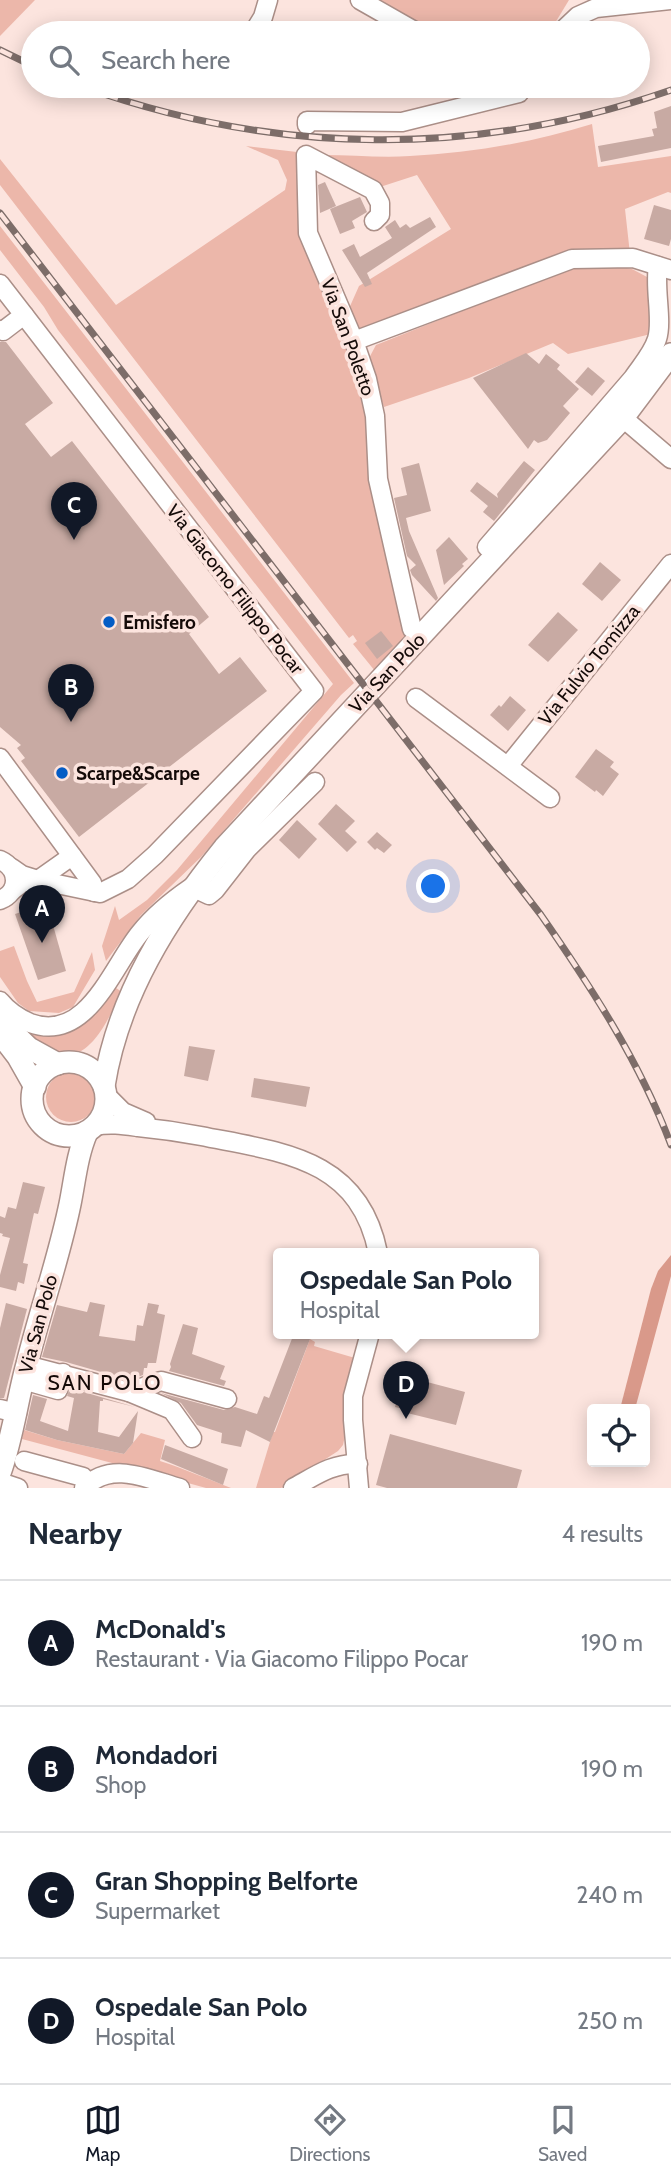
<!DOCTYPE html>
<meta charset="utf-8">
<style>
body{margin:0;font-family:Cabin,sans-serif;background:#f6f6f7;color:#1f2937}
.controls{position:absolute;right:21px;bottom:21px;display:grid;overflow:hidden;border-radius:7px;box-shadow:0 4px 18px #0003}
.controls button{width:63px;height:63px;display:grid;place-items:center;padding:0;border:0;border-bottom:2px solid #e0e1e3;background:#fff;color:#1f2937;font:35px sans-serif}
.you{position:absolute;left:434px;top:887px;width:24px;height:24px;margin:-18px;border:5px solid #fff;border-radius:50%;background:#1a73e8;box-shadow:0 0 0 10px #1a73e833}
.badge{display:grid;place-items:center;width:46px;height:46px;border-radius:50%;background:#111827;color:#fff;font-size:23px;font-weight:700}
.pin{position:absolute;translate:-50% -58px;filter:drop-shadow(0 2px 4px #0008)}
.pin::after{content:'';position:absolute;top:37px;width:24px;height:21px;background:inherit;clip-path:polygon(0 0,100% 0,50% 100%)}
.popup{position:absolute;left:273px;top:1248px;width:266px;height:91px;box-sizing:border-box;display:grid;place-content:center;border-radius:7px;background:#fff;filter:drop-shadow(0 2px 5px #0005);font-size:23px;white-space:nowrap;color:#747a83}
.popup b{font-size:26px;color:#1f2937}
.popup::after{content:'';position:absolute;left:50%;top:100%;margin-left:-14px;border:14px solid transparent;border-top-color:#fff}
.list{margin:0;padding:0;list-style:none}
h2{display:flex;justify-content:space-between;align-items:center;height:91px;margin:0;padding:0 28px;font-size:30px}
h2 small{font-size:23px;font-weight:400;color:#747a83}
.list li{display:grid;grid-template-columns:46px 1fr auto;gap:21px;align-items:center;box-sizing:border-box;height:126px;padding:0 28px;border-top:2px solid #e0e1e3}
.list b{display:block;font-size:26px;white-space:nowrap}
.list p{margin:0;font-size:23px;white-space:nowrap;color:#747a83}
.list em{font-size:23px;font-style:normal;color:#747a83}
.icon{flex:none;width:38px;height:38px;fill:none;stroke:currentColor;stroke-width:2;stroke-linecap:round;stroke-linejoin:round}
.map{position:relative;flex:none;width:671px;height:1488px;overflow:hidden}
.search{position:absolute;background:#fff;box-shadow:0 4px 18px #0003;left:21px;right:21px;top:21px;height:77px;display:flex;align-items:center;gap:18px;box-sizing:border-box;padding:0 24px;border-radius:38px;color:#747a83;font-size:26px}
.sheet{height:595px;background:#fff}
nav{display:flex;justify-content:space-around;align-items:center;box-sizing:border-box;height:98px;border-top:2px solid #e0e1e3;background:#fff;font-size:19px;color:#747a83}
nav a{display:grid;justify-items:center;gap:4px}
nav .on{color:#111827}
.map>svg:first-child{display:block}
.green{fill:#ecb7aa}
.water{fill:#d9998a}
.building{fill:#c8aaa3}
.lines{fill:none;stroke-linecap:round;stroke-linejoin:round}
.minor-casing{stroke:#ab8f88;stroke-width:21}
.major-casing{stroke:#ab8f88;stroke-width:24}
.minor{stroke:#fff;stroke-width:18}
.major{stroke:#fff;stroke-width:21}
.rail-casing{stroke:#7d6d69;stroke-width:7}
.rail{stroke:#fce4de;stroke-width:4.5;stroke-dasharray:13;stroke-linecap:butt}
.poi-dot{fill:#045cc5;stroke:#fce4de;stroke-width:2.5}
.labels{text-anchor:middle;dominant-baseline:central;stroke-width:7;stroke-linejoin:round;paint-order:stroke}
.street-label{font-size:19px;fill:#140a08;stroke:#fce4de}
.poi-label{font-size:19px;font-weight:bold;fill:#140a08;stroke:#fce4de;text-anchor:start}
.neighbourhood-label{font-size:21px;letter-spacing:2px;fill:#140a08;stroke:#fce4de}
</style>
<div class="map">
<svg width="671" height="1488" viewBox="0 0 671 1488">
<rect width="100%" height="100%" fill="#fce4de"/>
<g class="green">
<path d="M0 0H35L0 36Z"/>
<path d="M376 0H569L549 33H434Z"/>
<path d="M592 124 598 167 671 156V193L668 192 625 209 630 254 593 250 556 257 370 331H356L347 313 359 286 451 229 417 175 380 187 323 155C352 155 382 158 410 156 472 153 534 142 592 124Z"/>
<path d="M246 146 297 152 298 200 302 238 349 347 369 414 409 636 375 671 353 644 357 641 353 635 349 638 0 185V159L116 305 285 190 287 180 278 160Z"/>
<path d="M0 226 354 683 341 695 201 857 141 915 106 961 102 946 115 906 119 920 147 900 177 870 333 684 58 330 44 307 0 250Z"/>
<path d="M611 265 632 269 647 277 651 334 568 354 553 343 469 378 384 407 368 360 376 345 565 270Z"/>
<path d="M14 946 27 981 37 1002 74 992 92 952 95 970 73 1007 59 1013 29 1011 18 1003 0 977V951Z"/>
<path d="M110 984 122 992C108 1018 90 1067 51 1054 43 1051 18 1026 10 1019L53 1033Z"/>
<circle cx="71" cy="1097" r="25"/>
<path d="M310 1339 315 1342 314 1346 355 1358 345 1396 346 1431 343 1445 338 1451 281 1488H256L273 1432H275Z"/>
<path d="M24 1430 57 1440 124 1454 141 1433 165 1440 160 1461C185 1469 207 1479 231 1488H206L177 1480 176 1477 127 1464 112 1463 22 1439Z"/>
</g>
<path class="water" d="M671 1255V1276L635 1409H620L651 1289 658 1271Z"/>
<g class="building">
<path d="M671 106V148L601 162 598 146 654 136 652 129 657 128 654 112Z"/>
<path d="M325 182 336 206 320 213 318 185Z"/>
<path d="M360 197 367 212 352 221 355 228 340 234 330 209Z"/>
<path d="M654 205 671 210V239L669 246 644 239Z"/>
<path d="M430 217 436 227 367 273 372 284 365 287 342 250 354 244 360 257 392 238 385 227 395 220 400 228 406 224 410 228Z"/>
<path d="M0 342H6L53 403 25 424 51 457 72 441 209 617 189 634 219 674 240 657 267 691 79 837 21 761 25 758 17 748 21 745 0 727Z"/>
<path d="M526 353 539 364 546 354 560 365 557 369 579 389 563 406 570 413 547 440 538 443 534 440 528 449 473 378Z"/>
<path d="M588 367 605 381 592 396 575 382Z"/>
<path d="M524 461 535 470 494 521 483 512 488 506 470 491 477 482 498 498 497 494Z"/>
<path d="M419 463 431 511 406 518 409 531 438 598 436 601 412 575 410 570 416 565 407 556 394 498 407 495 401 468Z"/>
<path d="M449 537 468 559 462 564 464 566 444 585 436 550Z"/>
<path d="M600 562 621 580 602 601 582 584Z"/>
<path d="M558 612 578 630 548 662 528 645Z"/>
<path d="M381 631 393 646 377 659 365 643Z"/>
<path d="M510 696 526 710 508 731 490 715 499 705 501 707Z"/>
<path d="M596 749 614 762 610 767 619 774 603 796 596 790 595 792 575 777Z"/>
<path d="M336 804 355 821 345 831 357 842 347 852 318 824Z"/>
<path d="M297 820 317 839 299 859 279 840Z"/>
<path d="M377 832 392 845 384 853 377 848 375 850 367 842Z"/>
<path d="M47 904 66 971 38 980 15 914Z"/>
<path d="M189 1046 215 1050 208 1081 184 1076Z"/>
<path d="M254 1078 310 1087 306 1107 251 1097Z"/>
<path d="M23 1182 45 1187 38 1214 34 1213 23 1263 28 1264 24 1284 18 1282 16 1291 0 1287V1275L10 1238 2 1236 3 1234 0 1233V1216L5 1218 8 1207 16 1209Z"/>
<path d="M90 1302 105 1305 99 1336 135 1341 137 1325 143 1326 148 1303 159 1305 157 1313 165 1315 156 1363H148L147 1368H144L143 1375 129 1380 66 1362 42 1357 57 1305 87 1312Z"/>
<path d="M6 1303 27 1309 4 1398H0V1328Z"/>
<path d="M183 1324 198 1328 192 1354 225 1366 220 1379 226 1381 224 1386 169 1371 171 1367 170 1364Z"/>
<path d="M293 1336 310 1339 270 1442 246 1430 241 1447 221 1443 222 1433 197 1425 181 1403 161 1393 224 1410 235 1407 257 1414 264 1396 269 1398Z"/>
<path d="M412 1378 465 1392 456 1425 403 1412 404 1409 395 1407 402 1384 410 1386Z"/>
<path d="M70 1388 135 1407 103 1399V1401H100L98 1432 119 1437 138 1411 133 1443 124 1454 57 1440 25 1430 33 1395 47 1399 40 1421 68 1431 74 1398 67 1396Z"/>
<path d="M390 1434 522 1470 517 1488H387L376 1485Z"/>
<path d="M165 1445 228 1469 223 1485 161 1459Z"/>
</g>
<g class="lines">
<g class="minor-casing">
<g id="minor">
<path d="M360 0 418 33"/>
<path d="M194 32 203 33"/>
<path d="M243 33 255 30 263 17 268 0"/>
<path d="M560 33 578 16 596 8 670 0"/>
<path d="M307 125V121L402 122 519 93"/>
<path d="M374 221 380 215V203L373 190 306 155 308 233 354 341 367 379 375 416 378 479 412 629"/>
<path d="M0 284 24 315 3 331 0 330"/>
<path d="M354 341 572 259 633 258 671 270"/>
<path d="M623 418 671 459"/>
<path d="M487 547 633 378C641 366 653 353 657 339 663 321 654 288 658 266"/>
<path d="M416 698 550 798"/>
<path d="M0 758 92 883 94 892"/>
<path d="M508 766 671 564"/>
<path d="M0 860C20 869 20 892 0 900"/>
<path d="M12 868 22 875 38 880 100 893 128 879 155 855 314 691 24 315"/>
<path d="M13 890 22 883 38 880 72 856"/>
<path d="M0 1001C8 1011 19 1018 30 1023 87 1044 112 967 140 933 155 914 173 900 192 887L209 895 215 890 247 849 315 782"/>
<path d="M106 1095 123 1112 146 1122"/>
<path d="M95 1126C110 1123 123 1125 138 1127 159 1129 180 1132 201 1136 280 1152 359 1157 378 1253"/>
<path d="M26 1365 129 1392 161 1381 227 1399"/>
<path d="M23 1380 58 1390 63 1373"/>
<path d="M129 1392 172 1410 192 1438"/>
<path d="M0 1409 17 1413"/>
<path d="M24 1461 83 1477 88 1483"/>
<path d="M0 1482 18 1488"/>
<path d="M84 1488C111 1460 148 1479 180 1488"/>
<path d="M293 1488C315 1476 332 1463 358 1464"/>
<path d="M359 1488 353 1420V1396L370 1333"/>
</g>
</g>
<g class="major-casing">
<g id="major">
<path d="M0 1020 29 1048 58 1064"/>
<path d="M2 1036 18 1057 35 1087"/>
<circle cx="69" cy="1099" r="37"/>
<path d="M104 1086C118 996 168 917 224 848L623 418 671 354"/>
<path d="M0 1473C13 1437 17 1400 27 1364 40 1311 59 1258 70 1204 75 1179 77 1155 87 1132"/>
</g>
</g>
<use href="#minor" class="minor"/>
<use href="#major" class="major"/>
<g class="rail-casing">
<g id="rail">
<path d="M0 50 33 66"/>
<path d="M81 86C275 156 476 158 671 90"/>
<path d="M0 213 541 915C591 987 640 1062 671 1145"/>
</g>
</g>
<use href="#rail" class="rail"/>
</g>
<g class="poi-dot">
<circle cx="109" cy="622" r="7"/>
<circle cx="62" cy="773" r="7"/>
</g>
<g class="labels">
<g class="street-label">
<text transform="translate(348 337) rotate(70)">Via San Poletto</text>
<text transform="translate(235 589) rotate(52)">Via Giacomo Filippo Pocar</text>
<text transform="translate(589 665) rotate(-51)">Via Fulvio Tomizza</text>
<text transform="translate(387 673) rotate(-47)">Via San Polo</text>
<text transform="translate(38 1324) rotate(-75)">Via San Polo</text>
</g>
<g class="poi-label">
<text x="123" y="622">Emisfero</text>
<text x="76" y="773">Scarpe&amp;Scarpe</text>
</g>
<g class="neighbourhood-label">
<text x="105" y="1382">SAN POLO</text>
</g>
</g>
</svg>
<div class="controls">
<button><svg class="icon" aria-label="locate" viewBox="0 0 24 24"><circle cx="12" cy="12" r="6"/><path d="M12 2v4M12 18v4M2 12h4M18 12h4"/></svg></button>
</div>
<div class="you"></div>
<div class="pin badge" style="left:42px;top:943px">A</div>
<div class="pin badge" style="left:71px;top:722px">B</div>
<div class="pin badge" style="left:74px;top:540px">C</div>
<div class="pin badge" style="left:406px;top:1419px">D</div>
<div class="popup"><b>Ospedale San Polo</b>Hospital</div>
<div class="search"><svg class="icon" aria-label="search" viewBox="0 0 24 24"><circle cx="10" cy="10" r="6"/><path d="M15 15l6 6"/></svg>Search here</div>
</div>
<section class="sheet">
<h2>Nearby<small>4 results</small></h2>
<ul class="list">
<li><span class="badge">A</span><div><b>McDonald's</b><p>Restaurant · Via Giacomo Filippo Pocar</p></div><em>190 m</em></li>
<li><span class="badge">B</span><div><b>Mondadori</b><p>Shop</p></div><em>190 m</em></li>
<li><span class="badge">C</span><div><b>Gran Shopping Belforte</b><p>Supermarket</p></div><em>240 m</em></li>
<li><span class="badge">D</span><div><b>Ospedale San Polo</b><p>Hospital</p></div><em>250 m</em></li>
</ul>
</section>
<nav>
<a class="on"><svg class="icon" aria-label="map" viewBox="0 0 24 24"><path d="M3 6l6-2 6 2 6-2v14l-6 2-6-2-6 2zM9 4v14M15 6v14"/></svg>Map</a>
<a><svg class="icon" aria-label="directions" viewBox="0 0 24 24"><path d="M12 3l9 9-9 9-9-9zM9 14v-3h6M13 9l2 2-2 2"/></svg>Directions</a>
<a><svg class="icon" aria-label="saved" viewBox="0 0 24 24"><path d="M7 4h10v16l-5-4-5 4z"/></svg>Saved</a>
</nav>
